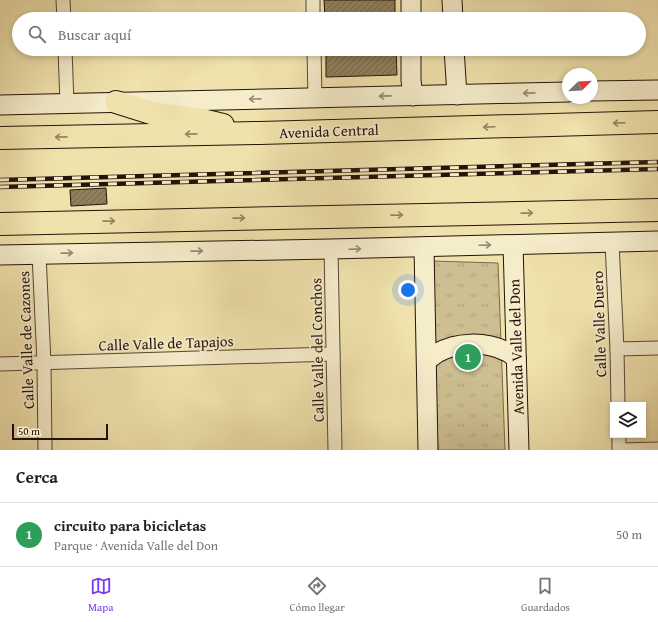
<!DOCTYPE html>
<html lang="es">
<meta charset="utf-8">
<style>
body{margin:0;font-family:"Gentium Book Plus",serif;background:#f6f6f6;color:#202124}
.controls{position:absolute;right:12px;bottom:12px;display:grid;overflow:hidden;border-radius:0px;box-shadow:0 2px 6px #0003}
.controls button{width:36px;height:36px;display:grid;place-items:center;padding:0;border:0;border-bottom:1px solid #e0e0e0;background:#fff;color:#202124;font:20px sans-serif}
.compass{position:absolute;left:562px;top:68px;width:36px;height:36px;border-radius:50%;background:#fff;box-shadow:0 2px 6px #0003;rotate:66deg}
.scale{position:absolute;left:12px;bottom:10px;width:96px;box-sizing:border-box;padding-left:4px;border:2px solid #241309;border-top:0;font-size:11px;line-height:14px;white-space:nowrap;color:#241309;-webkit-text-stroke:3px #f5ecca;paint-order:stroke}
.you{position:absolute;left:408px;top:290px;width:14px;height:14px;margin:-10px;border:3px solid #fff;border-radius:50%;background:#1a73e8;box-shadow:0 0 0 6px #1a73e833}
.badge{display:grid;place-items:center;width:26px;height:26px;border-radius:50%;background:#7c3aed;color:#fff;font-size:13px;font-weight:700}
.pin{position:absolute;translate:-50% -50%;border:2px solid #fff;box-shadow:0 1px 4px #0006}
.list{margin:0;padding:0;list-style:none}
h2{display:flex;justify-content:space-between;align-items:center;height:52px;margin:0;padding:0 16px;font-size:17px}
h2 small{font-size:13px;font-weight:400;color:#757577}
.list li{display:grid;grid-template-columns:26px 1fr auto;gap:12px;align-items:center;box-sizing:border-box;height:64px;padding:0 16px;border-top:1px solid #e0e0e0}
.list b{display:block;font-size:15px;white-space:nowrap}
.list p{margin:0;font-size:13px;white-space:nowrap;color:#757577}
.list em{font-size:13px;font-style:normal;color:#757577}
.icon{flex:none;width:22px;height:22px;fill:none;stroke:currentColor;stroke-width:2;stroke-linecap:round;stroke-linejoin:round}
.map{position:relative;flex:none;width:658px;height:450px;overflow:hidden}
.search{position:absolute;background:#fff;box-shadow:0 2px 6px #0003;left:12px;right:12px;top:12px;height:44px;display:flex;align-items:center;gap:10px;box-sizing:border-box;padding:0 14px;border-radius:22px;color:#757577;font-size:15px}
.sheet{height:116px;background:#fff}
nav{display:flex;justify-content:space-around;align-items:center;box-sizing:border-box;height:56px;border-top:1px solid #e0e0e0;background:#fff;font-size:11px;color:#757577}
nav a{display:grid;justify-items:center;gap:2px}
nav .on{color:#7c3aed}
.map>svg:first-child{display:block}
.park{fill:url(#park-tufts);stroke:#78694d}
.building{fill:url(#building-hatch);stroke:#241309}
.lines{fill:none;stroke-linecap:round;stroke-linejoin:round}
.street-casing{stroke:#574732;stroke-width:15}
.secondary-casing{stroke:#241309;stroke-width:21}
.highway-casing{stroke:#241309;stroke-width:24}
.street{stroke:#f5ecca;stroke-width:13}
.secondary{stroke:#f5ecca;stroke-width:19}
.highway{stroke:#f0e2ad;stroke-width:22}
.rail-casing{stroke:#241309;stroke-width:4.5}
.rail{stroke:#f5ecca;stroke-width:3;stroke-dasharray:9;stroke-linecap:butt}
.oneway{stroke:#978a73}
.oneway2{stroke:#948563}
.labels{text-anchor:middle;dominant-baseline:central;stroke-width:3.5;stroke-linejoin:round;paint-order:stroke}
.street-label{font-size:15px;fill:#241309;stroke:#f5ecca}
</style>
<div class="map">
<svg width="658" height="450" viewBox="0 0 658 450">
<defs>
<pattern id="park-tufts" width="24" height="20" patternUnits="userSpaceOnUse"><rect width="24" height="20" fill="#cdbf91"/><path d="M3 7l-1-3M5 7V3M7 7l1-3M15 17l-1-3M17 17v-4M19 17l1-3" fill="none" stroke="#b0a37c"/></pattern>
<pattern id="building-hatch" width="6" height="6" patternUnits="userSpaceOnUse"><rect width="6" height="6" fill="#8e7f5e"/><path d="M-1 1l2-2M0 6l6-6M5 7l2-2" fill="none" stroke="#74674c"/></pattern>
</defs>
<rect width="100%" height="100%" fill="#f0e2ad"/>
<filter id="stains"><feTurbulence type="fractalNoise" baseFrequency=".005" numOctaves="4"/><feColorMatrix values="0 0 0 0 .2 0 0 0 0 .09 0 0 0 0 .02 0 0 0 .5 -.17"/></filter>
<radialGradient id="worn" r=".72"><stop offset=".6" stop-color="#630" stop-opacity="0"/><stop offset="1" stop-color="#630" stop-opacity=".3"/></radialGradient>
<path class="park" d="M432 261 498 263 505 450H438Z"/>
<g class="building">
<path d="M324 0H395V19H325Z"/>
<path d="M326 49H396L397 75 326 77Z"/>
<path d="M106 188 107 204 71 206 70 190Z"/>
</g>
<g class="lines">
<g class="street-casing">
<g id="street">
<path d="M63 0 64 19"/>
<path d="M313 0V19"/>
<path d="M65 49 67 104"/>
<path d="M314 49 315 98"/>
<path d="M612 242 617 349 618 405"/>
<path d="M331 249 335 450"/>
<path d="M39 254 44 363 45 450"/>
<path d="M617 349 658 348"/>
<path d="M0 364 333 354"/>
<path d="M619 435V450"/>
<path d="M620 450 658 449"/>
</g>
</g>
<g class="secondary-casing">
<g id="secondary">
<path d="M411 0V19"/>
<path d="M452 0 453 19"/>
<path d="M411 49V80L413 96"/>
<path d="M454 49 457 95"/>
<path d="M592 91 658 90"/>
<path d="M0 105 568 92"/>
<path d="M513 245 519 450"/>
<path d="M424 247 428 450"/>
<path d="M0 255 331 249 658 241"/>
<path d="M427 360C430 358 434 355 437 353 457 342 484 341 505 351 509 352 512 355 516 358"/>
</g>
</g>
<g class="highway-casing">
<g id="highway">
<path d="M116 102 151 113 202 120 223 125"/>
<path d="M0 138 260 133 658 122"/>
<path d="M0 224 658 210"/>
</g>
</g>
<use href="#street" class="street"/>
<use href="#secondary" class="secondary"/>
<use href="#highway" class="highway"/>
<g class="rail-casing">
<g id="rail">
<path d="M0 180 658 162"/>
<path d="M0 187 658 169"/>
</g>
</g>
<use href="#rail" class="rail"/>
</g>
<defs><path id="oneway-shaft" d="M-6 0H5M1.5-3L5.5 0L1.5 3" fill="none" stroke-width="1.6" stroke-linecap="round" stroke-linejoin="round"/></defs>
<g class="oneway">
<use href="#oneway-shaft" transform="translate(529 93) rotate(179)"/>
<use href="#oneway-shaft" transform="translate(385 96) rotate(179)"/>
<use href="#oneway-shaft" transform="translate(255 99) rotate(179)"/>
<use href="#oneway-shaft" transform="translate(485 245) rotate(-2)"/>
<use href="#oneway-shaft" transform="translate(355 249) rotate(-2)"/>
<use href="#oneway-shaft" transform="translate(197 251) rotate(-1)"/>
<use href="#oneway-shaft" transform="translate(67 253) rotate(-1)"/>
</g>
<g class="oneway2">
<use href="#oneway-shaft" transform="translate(619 123) rotate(178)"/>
<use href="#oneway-shaft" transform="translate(489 127) rotate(178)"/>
<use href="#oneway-shaft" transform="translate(191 134) rotate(179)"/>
<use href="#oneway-shaft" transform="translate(61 137) rotate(179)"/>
<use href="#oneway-shaft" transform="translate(527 213) rotate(-1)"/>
<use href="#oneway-shaft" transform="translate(397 215) rotate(-1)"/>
<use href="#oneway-shaft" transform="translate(239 218) rotate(-1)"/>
<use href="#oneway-shaft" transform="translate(109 221) rotate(-1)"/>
</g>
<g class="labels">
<g class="street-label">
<text transform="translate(329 131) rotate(-2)">Avenida Central</text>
<text transform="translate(599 324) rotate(-92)">Calle Valle Duero</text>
<text transform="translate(26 340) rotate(-92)">Calle Valle de Cazones</text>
<text transform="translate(166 343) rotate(-2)">Calle Valle de Tapajos</text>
<text transform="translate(516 347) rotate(-92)">Avenida Valle del Don</text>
<text transform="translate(317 350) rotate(-91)">Calle Valle del Conchos</text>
</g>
</g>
<rect width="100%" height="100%" filter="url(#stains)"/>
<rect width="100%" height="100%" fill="url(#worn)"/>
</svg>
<div class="controls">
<button><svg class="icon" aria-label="layers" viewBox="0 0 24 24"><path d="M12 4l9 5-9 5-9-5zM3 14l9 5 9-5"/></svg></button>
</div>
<svg class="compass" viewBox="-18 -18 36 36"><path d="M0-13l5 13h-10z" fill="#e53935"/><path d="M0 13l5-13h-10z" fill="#757577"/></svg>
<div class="scale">50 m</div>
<div class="you"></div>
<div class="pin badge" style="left:468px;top:357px;background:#2e9e5b">1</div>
<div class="search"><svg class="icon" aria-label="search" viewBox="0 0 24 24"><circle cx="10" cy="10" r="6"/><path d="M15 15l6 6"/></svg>Buscar aquí</div>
</div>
<section class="sheet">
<h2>Cerca<small></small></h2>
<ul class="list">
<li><span class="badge" style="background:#2e9e5b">1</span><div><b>circuito para bicicletas</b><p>Parque · Avenida Valle del Don</p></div><em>50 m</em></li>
</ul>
</section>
<nav>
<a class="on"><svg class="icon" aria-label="map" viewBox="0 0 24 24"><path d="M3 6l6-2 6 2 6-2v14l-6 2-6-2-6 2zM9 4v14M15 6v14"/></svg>Mapa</a>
<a><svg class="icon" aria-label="directions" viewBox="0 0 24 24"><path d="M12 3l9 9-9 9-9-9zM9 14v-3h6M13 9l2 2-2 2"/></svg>Cómo llegar</a>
<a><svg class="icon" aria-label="saved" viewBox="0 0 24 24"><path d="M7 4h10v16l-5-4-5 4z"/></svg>Guardados</a>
</nav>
